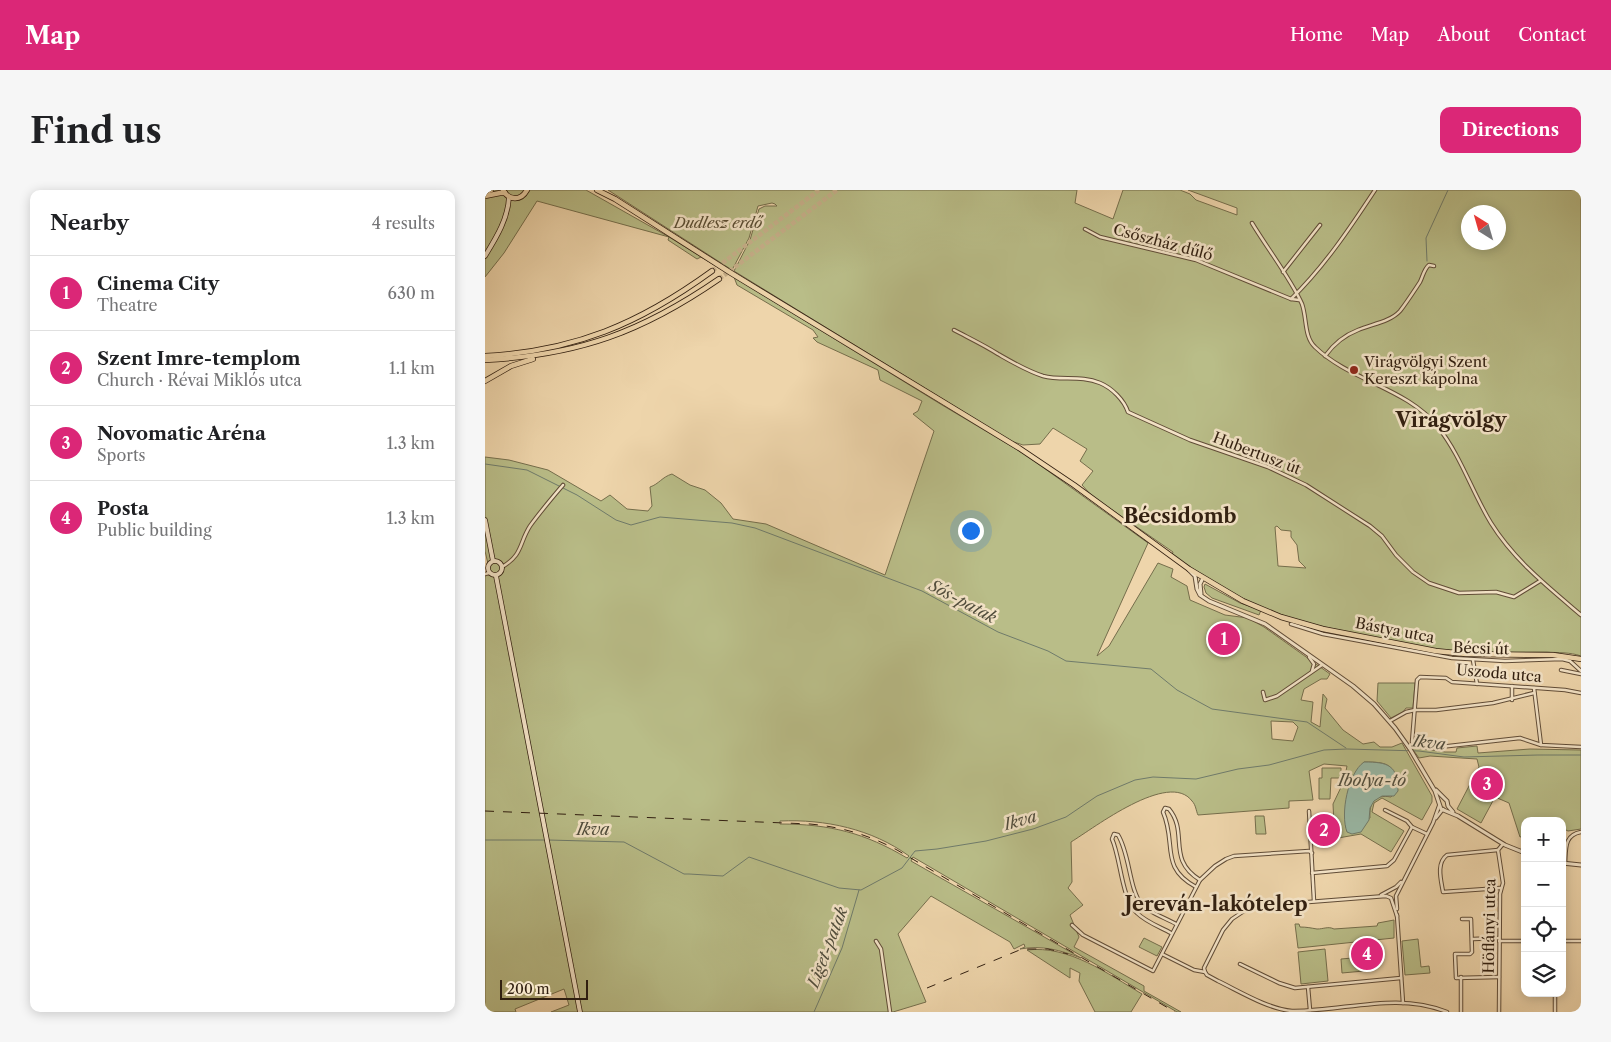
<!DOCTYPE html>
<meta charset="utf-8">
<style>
body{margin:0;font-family:"Libre Caslon Text",serif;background:#f6f6f6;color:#202124}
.controls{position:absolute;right:15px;bottom:15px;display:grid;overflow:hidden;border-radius:10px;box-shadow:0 2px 12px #0003}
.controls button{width:45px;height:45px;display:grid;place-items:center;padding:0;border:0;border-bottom:1px solid #e0e0e0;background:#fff;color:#202124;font:25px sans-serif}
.compass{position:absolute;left:976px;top:15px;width:45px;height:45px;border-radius:50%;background:#fff;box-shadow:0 2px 12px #0003;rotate:323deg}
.scale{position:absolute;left:15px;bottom:12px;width:88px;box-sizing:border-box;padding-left:5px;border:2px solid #311f10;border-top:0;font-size:14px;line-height:18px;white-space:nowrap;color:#311f10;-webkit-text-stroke:4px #f4e4c8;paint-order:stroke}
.you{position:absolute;left:485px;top:340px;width:18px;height:18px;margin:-12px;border:4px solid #fff;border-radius:50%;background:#1a73e8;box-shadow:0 0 0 8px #1a73e833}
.badge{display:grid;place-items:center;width:32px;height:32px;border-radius:50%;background:#db2777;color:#fff;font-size:16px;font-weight:700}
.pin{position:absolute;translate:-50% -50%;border:2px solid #fff;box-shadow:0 1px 5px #0006}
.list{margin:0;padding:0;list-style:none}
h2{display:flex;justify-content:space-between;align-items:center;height:65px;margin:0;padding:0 20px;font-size:21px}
h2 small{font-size:16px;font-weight:400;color:#757577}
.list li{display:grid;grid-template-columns:32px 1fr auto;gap:15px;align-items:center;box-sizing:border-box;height:75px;padding:0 20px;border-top:1px solid #e0e0e0}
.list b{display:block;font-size:19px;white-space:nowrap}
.list p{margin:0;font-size:16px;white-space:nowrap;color:#757577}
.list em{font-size:16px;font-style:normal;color:#757577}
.icon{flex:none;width:28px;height:28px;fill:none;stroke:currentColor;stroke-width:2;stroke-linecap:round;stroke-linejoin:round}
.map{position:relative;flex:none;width:1096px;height:822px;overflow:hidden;border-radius:10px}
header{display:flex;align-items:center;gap:30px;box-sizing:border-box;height:70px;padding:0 25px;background:#db2777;color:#fff}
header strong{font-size:24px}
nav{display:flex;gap:28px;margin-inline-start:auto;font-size:18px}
.intro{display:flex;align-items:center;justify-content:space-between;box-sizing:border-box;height:120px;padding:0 30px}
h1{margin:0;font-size:35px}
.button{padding:12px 22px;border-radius:10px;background:#db2777;color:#fff;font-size:18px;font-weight:700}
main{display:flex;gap:30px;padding:0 30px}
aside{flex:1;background:#fff;border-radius:10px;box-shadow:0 2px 12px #0003}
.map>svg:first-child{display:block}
.green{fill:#b9bd88;stroke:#756e4c;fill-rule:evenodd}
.water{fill:#99b9a7;stroke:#6f7b6b}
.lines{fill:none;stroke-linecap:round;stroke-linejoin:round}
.stream{stroke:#6f7b6b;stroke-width:1}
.trunk-tunnel{stroke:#c8b18c;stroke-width:4.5;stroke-dasharray:4.5 2;stroke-linecap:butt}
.minor-casing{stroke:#604c37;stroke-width:4.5}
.tertiary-casing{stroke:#604c37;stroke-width:5}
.secondary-casing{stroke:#311f10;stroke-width:5.5}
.primary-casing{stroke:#311f10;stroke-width:6}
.trunk-casing{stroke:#311f10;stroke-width:6}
.minor{stroke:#f4e4c8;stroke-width:2.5}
.tertiary{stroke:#f4e4c8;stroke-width:3}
.secondary{stroke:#f4e4c8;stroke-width:4}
.primary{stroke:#eed5ab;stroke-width:4.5}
.trunk{stroke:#eed5ab;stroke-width:4.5}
.rail{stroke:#311f10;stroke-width:1;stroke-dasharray:9 9;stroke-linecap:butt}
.poi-dot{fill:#8f2418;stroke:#f4e4c8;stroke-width:2}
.labels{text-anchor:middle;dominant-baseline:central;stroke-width:5;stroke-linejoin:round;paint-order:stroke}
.park-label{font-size:15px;font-style:italic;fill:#5a4e34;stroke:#f4e4c8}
.street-label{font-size:15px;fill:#311f10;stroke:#f4e4c8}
.poi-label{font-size:15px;fill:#311f10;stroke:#f4e4c8;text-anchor:start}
.water-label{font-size:16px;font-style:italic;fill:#504d3d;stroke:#f4e4c8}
.district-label{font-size:20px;font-weight:bold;fill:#311f10;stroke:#f4e4c8}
</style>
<header>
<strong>Map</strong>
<nav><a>Home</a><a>Map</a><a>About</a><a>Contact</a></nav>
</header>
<div class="intro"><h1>Find us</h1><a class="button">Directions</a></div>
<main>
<aside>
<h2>Nearby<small>4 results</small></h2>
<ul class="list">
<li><span class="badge">1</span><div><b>Cinema City</b><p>Theatre</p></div><em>630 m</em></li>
<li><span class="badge">2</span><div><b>Szent Imre-templom</b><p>Church · Révai Miklós utca</p></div><em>1.1 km</em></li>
<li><span class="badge">3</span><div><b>Novomatic Aréna</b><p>Sports</p></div><em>1.3 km</em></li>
<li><span class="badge">4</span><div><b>Posta</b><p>Public building</p></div><em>1.3 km</em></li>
</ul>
</aside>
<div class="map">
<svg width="1096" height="822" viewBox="0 0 1096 822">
<rect width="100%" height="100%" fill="#eed5ab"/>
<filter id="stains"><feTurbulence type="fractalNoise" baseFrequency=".004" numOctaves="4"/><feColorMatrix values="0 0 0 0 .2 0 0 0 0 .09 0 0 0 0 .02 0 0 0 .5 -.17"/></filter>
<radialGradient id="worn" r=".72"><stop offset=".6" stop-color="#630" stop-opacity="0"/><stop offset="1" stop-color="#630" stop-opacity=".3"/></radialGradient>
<g class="green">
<path d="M0 0H101L184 47 457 215 541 265 663 353 612 466 624 456 673 373 688 379 686 387 702 396 705 410 740 425 763 428 779 437 845 484 842 489H836L819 499 816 510 828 512 826 532 835 537 838 504 842 509 840 518 858 540 878 554 889 552 895 557H907L917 553 947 606V612L937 630 897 608 889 613 887 622 919 641 906 662 876 644 853 648 849 634 848 614 859 591 862 576 839 574 824 581 828 610 804 611V618L713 625C711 621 711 615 707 611 684 580 609 638 586 652L587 692 583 698 598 715 585 725 594 747 589 757 659 796V801L696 822H692L428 667 426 671 596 768C575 760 557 755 535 759L540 757 539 754 529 759 525 752 446 706 413 744 441 812 408 822H66L84 815 79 799 30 819 31 822H0V386L5 382 0 361V267L24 270 63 280 116 311 125 305 142 319 163 321 167 316 165 297C174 294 177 287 187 284L205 295 220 300 236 313 248 329 281 334 400 385 449 241 428 224 433 221 437 211 395 190 393 180 332 152 328 148 333 147 328 140 252 95 249 87 216 67 212 69 183 50 184 47 52 11 19 63 0 87ZM786 531 808 532 813 537 808 551 787 549ZM879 572C902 572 909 573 913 598L906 607C889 604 884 613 885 628L861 637C859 610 863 594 879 572ZM295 631C340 629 387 639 424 666L422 668C380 643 345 634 295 634Z"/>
<path d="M123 0H592L590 13 628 29 638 0H695L705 4 711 10 752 25V18L703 0H1096V466C1085 462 1073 463 1062 462 1033 462 1004 464 975 462 948 461 922 454 896 449 854 440 811 433 772 415 742 402 715 383 687 365L688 362 607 306 597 295 608 281 595 271 602 259 568 238 555 254 538 255 526 251 249 81 265 50 274 19 280 16H292L290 14 287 13 273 16 264 48 247 80ZM984 22H1014V52H984ZM792 336 796 340 806 341V347L812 355 814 371 821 378 793 376 790 337Z"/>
<path d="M720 394 755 413 776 420 774 425 727 408 721 403 719 397Z"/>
<path d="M893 493H930L928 518H921L918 522 906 528 892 511Z"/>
<path d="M992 556 993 563 1045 559 1096 560V639L1083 641 1077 638V631H1040V646L1035 647 1024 613 1010 607 996 633 972 619 994 577 992 569 945 566 934 568 926 557 960 562H971L972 558Z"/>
<path d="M837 578H856V588H846L845 609H834V588H837Z"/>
<path d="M770 626H779L781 644H771Z"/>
<path d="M909 730V748L813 758 810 734H814L815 737C822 737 826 738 832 739 839 739 843 736 849 739L892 736 893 733Z"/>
<path d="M659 748 677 757 672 766 654 757Z"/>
<path d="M933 749 936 777 944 776 945 783 920 785 917 751Z"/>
<path d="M840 759 843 791 816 794 813 762Z"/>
<path d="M542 760C584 755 623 784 657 804L646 822H610L594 791 595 783 585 778V788Z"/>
<path d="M878 767 879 781 857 783 856 769Z"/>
</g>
<path class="water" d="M879 572C903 572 913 575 913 601L909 606H897L889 611 885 618 884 630 876 642 867 644 862 642C855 624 863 583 879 572Z"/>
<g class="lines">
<g class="stream">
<path d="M942 71 941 48 963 0"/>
<path d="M0 274 42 280 92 305 131 330 146 335 175 327 247 333 270 338 437 401 513 442 563 461 581 471 666 479 692 500 727 519 822 532 861 558"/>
<path d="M0 650H59"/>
<path d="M63 650 139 652 199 684H204L238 686 264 667 354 698 376 700 417 678 430 661 452 659 501 651 548 639 581 627 612 606 650 590 668 587 711 589 753 579 784 575 839 560 862 559 934 561 979 567 1053 565H1096"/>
<path d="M329 822 357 758 374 700"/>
</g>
<g class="trunk-tunnel">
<path d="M227 81 334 0"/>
<path d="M234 89 352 0"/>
</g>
<g class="minor-casing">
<g id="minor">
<path d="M767 33C782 58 806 89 817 114 822 128 819 147 830 157 865 191 922 198 953 237 976 266 987 302 1006 333 1029 370 1063 397 1096 425"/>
<path d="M600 39 615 47 711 70 806 109 814 110"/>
<path d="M798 82 835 35"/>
<path d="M806 109C839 77 865 38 890 0"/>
<path d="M469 140C484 148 499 155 513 164 527 172 542 181 558 186 576 191 596 185 615 193 627 198 639 210 643 222L705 250 783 277 821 295 885 336 897 346 911 365 928 382 944 393 974 403 1011 402 1029 407 1055 391"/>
<path d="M840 166C848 155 860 145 873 140 887 134 905 132 915 121 922 112 929 101 935 92 938 86 939 79 944 75L949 76"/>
<path d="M17 377C38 365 34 353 45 336 55 322 67 308 78 295"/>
<path d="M0 384 4 383"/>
<path d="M806 434 838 444 967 468 1020 471 1077 469 1085 471 1096 481"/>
<path d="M824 467 829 474 827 481"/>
<path d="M988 470 992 494"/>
<path d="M1076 480 1096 484"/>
<path d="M1027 496V510"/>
<path d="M1049 498 1056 555"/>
<path d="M778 502 780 510 792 506 837 475"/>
<path d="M1096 503 1080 500 967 492 961 488 935 487 932 490 927 552 931 555 946 558 1035 548 1056 555 1096 557"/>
<path d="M905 531 921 522 930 520H951L1008 513 1049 503"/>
<path d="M900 620 922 631 927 637 942 644"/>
<path d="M824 621 829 711"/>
<path d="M951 628 958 619"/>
<path d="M1013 660 962 665C951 673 956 690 958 702L1015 698"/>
<path d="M1080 673C1081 659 1079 645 1096 642"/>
<path d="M827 683 902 676 909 670 927 637"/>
<path d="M711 697C674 677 692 654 678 622L680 618 684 619C704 643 681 669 715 690"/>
<path d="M896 705 911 697 916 692"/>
<path d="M912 719 911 706 948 633 954 616"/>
<path d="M912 725 918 813"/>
<path d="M977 729H986L987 762 985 764H970L971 788 1014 787"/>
<path d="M587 735 598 745 668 781 715 690 730 676 741 669 749 666 824 661 827 663"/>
<path d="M686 743C675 737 661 732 652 723 636 708 636 669 627 649L629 644 633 645C645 664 644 700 657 715 663 722 683 729 691 734"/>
<path d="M988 749 1014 748"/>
<path d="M391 751 396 759 405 822"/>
<path d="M1014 751H1040"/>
<path d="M1077 751H1096"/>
<path d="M677 764 709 780 720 782 722 785 733 791C754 801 783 819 807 821 858 822 911 801 962 822"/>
<path d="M755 774 794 793 810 798 916 788"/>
<path d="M720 782 719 778 738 740 747 729 762 719 784 715 901 706 906 708 912 726"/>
<path d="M823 797 825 820"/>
<path d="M1070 803V822"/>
<path d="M976 822V787"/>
<path d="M1014 822 1015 704 1018 693 1013 660 1018 654"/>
</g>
</g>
<g class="tertiary-casing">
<g id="tertiary">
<path d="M704 380 710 386 712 399 715 405 724 411 780 434 868 496 889 514 910 538 925 559 950 601 956 619 973 626 1020 655 1040 663"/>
<path d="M716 404 715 394 718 388"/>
<path d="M951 600 962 611 963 616 968 622"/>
<path d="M1077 673 1096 675"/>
</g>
</g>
<g class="secondary-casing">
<g id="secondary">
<path d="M0 66C11 48 23 29 24 7"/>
<path d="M0 330 8 371"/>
<circle cx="10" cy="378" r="7"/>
<path d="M11 386 95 822"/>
</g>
</g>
<g class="primary-casing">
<g id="primary">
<path d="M18 0C24 11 36 11 42 0"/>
<path d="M112 0 130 9 246 83 534 258 589 295 704 379 758 411 796 427 838 439 951 461 981 464 1068 465 1096 469"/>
</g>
</g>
<g class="trunk-casing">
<g id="trunk">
<path d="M0 2 6 0"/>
<path d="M0 6 15 3H20"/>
<path d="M0 166C90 161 154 134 227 81"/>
<path d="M0 170C94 165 157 142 234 89"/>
<path d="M0 191 26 176 48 169"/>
</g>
</g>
<use href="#minor" class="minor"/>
<use href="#tertiary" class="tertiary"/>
<use href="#secondary" class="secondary"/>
<use href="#primary" class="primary"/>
<use href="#trunk" class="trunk"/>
<g class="rail">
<path d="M0 621 325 634C357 637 384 645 412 660L690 822"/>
<path d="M442 798 537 759H563L583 764"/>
</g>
</g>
<circle class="poi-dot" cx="869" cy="180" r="5"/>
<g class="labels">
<g class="park-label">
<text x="233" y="32">Dudlesz erdő</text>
</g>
<g class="street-label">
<text transform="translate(678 52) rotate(15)">Csőszház dűlő</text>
<text transform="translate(772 263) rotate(21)">Hubertusz út</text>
<text transform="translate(910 440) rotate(11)">Bástya utca</text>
<text transform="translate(996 458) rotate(2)">Bécsi út</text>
<text transform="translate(1014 483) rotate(5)">Uszoda utca</text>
<text transform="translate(1004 736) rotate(-89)">Höflányi utca</text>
</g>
<g class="poi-label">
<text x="879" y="171">Virágvölgyi Szent<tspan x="879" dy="17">Kereszt kápolna</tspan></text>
</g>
<g class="water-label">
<text transform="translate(478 411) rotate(28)">Sós-patak</text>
<text transform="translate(944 552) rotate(6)">Ikva</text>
<text x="887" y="590">Ibolya-tó</text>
<text transform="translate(535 630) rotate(-16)">Ikva</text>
<text x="108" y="639">Ikva</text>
<text transform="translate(342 757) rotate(-69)">Liget-patak</text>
</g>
<g class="district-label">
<text x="966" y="230">Virágvölgy</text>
<text x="695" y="326">Bécsidomb</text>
<text x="731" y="714">Jereván-lakótelep</text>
</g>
</g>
<rect width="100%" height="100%" filter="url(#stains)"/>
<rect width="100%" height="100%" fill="url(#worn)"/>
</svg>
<div class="controls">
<button>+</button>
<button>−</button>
<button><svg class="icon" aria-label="locate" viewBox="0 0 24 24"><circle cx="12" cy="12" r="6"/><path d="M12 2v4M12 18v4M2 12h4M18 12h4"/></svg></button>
<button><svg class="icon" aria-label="layers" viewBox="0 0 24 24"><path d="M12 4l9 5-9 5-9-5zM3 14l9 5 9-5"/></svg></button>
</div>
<svg class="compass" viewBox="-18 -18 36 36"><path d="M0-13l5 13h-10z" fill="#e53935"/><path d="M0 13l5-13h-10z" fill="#757577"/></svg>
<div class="scale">200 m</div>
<div class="you"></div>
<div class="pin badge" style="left:739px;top:449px">1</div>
<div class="pin badge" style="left:839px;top:640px">2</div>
<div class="pin badge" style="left:1002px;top:594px">3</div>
<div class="pin badge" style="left:882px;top:764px">4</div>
</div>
</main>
